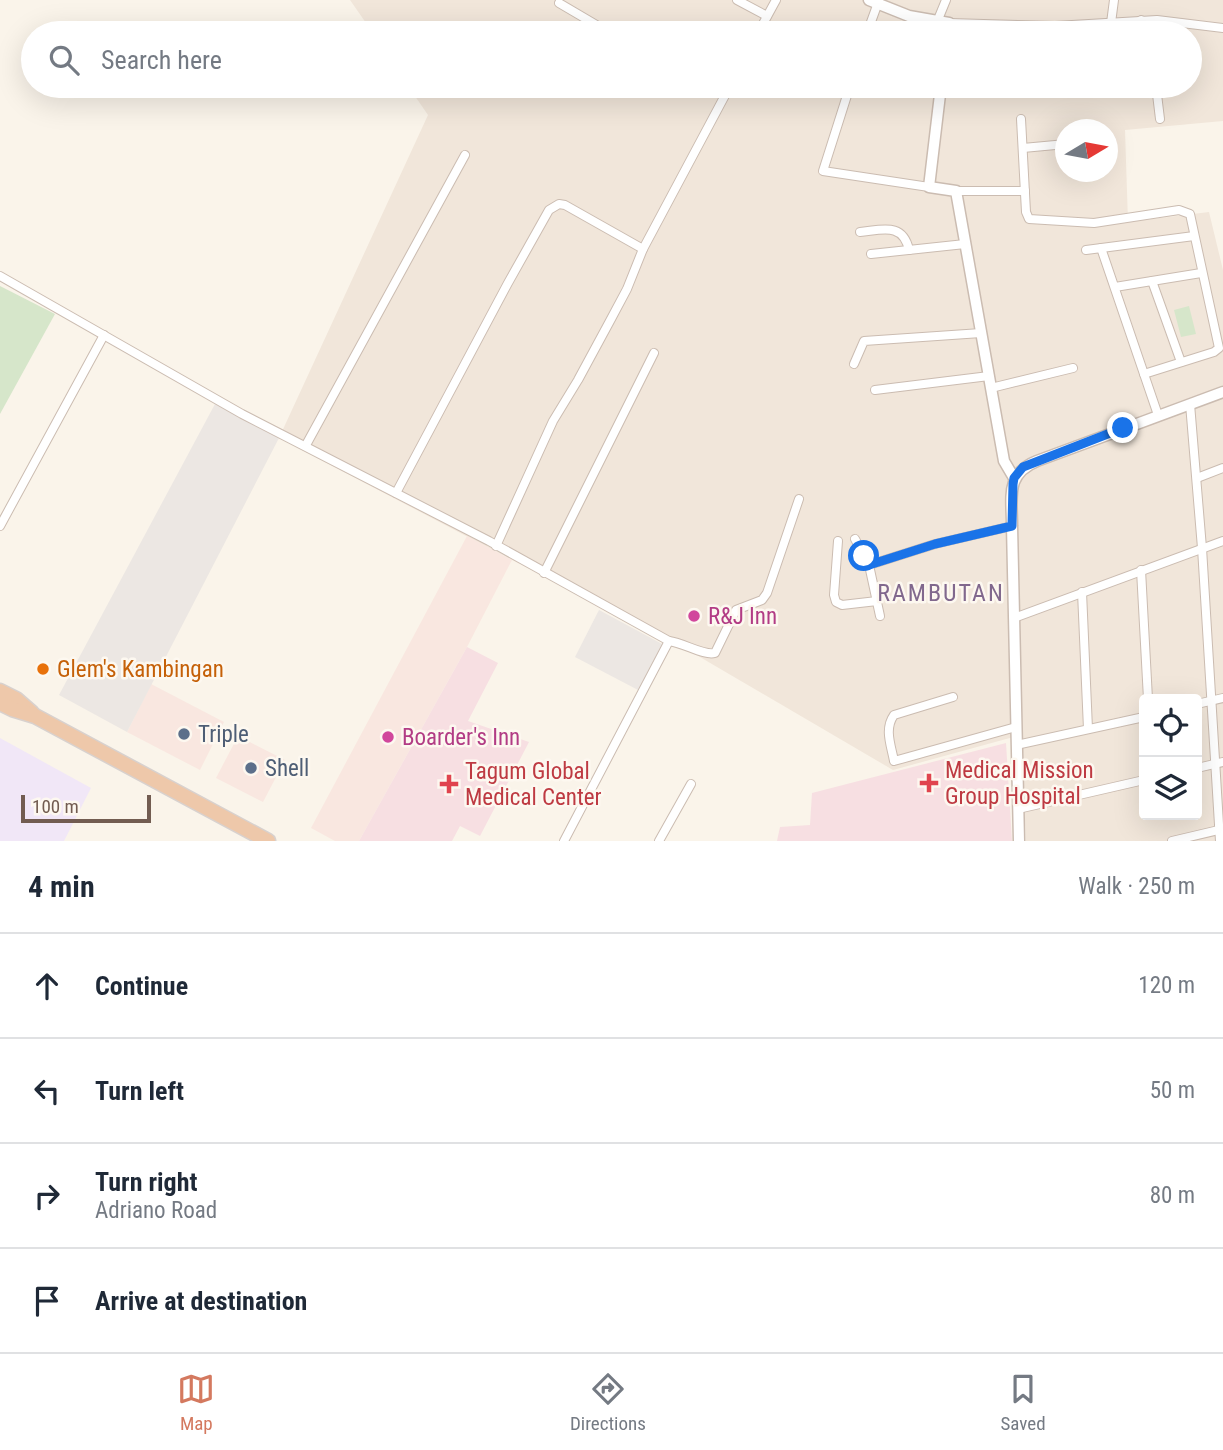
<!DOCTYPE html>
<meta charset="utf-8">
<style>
body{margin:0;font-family:"Roboto Condensed",sans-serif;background:#f6f6f7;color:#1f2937}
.controls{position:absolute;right:21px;bottom:21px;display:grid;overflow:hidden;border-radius:7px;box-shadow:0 7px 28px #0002}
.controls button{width:63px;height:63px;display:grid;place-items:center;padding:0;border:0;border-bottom:2px solid #e0e1e3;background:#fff;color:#1f2937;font:35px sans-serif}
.compass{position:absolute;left:1055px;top:119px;width:63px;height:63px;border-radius:50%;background:#fff;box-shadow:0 7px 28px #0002;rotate:80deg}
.scale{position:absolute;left:21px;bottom:18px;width:130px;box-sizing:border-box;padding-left:7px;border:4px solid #725c51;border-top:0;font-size:19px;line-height:24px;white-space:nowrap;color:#725c51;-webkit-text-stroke:5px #fdf8f0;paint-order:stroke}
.stop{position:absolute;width:21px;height:21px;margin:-16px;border:5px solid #1a73e8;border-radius:50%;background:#fff}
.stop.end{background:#1a73e8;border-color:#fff;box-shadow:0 2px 7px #0008}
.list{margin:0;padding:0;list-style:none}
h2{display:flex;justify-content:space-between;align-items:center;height:91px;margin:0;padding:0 28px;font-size:30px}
h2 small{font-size:23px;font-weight:400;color:#747a83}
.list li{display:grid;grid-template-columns:46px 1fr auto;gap:21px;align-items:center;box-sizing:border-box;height:105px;padding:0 28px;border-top:2px solid #e0e1e3}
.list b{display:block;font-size:26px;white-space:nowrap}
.list p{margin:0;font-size:23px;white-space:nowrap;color:#747a83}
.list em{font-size:23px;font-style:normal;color:#747a83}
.icon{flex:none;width:38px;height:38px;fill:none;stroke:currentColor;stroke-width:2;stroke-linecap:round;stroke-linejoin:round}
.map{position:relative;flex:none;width:1223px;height:841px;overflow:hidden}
.search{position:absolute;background:#fff;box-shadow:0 7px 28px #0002;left:21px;right:21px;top:21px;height:77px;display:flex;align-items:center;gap:18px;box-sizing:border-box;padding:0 24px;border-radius:38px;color:#747a83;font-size:26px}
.sheet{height:511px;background:#fff}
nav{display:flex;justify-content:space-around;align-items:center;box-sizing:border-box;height:98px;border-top:2px solid #e0e1e3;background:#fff;font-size:19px;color:#747a83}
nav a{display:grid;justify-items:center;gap:4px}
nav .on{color:#d4795f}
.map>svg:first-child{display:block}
.residential{fill:#f1e6da;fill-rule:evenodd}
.commercial{fill:#f9e7e0}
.industrial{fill:#ece7e3}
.education{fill:#f1e7f7}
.medical{fill:#f7dfe2}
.green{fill:#d6e6ca}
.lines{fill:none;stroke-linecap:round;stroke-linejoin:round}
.minor-casing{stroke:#cbbcb1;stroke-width:10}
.tertiary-casing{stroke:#cbbcb1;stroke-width:13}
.trunk-casing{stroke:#d8d1ce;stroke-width:17}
.minor{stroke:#fff;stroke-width:8}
.tertiary{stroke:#fff;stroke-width:10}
.trunk{stroke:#eec8aa;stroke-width:14}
.route{stroke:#1a73e8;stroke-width:9}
.hotel-dot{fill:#d1479c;stroke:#fdf8f0;stroke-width:2.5}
.food-dot{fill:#e8710a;stroke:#fdf8f0;stroke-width:2.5}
.service-dot{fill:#5c6f8a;stroke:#fdf8f0;stroke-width:2.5}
.health-dot{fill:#e0444e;stroke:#fdf8f0;stroke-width:2.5}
.labels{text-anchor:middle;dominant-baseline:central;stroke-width:5;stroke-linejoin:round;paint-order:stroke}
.hotel-label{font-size:23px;fill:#b23c85;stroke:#fdf8f0;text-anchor:start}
.food-label{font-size:23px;fill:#c56008;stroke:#fdf8f0;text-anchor:start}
.service-label{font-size:23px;fill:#4e5e75;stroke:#fdf8f0;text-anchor:start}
.health-label{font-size:23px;fill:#be3a42;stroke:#fdf8f0;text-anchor:start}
.neighbourhood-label{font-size:24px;letter-spacing:2px;fill:#81688d;stroke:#fdf8f0}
</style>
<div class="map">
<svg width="1223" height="841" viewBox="0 0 1223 841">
<rect width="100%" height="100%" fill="#faf4ea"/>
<path class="residential" d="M350 0H1223V121L1125 130 1128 222 1209 212 1223 270V388L1139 417 1142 424 1223 395V841H1026L1021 735 893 770 676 643 512 560 279 438 428 115 408 86H1190V33H373ZM1066 130H1108V172H1066ZM1144 699H1197V815H1144Z"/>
<g class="commercial">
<path d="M467 536 512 560 467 647 359 841H335L311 828Z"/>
<path d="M151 684 224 722 200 770 127 732Z"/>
<path d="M238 736 285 760 263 802 216 778Z"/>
</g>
<g class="industrial">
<path d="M215 404 279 438 127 732 59 695Z"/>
<path d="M599 610 664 645 640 691 575 657Z"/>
</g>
<path class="education" d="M0 738 91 788 64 841H0Z"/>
<g class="medical">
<path d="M467 647 498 663 468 721 529 742 480 836 460 826 452 841H359Z"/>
<path d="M1006 743 1012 841H777L780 827 810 825 812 793Z"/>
</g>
<g class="green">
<path d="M0 286 55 314 0 414Z"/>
<path d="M1189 306 1196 334 1181 337 1174 310Z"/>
</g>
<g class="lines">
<g class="minor-casing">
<g id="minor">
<path d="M737 0 767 16"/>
<path d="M559 3 610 33"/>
<path d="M1141 20 1145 33"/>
<path d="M937 22 946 0"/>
<path d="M949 23 1055 26 1157 20 1223 28"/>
<path d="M1111 23 1114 0"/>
<path d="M758 33 776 0"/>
<path d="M867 33 879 0"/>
<path d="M708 86 725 95"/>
<path d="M850 86 823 171 929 187"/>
<path d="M1156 86 1160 119"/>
<path d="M1021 119 1026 212 1029 219 1094 223 1179 210 1190 214 1219 348 1214 352 1144 374"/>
<path d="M1023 148 1066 144"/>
<path d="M956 191H1025"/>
<path d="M860 232C882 230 903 222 909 250"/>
<path d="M1101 248 1158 415"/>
<path d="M1086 250 1194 236"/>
<path d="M871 254 965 244"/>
<path d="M0 276 242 414 489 541 669 641 564 841"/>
<path d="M1152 281 1181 362"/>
<path d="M1115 287 1201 273"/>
<path d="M854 364 864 341 981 333"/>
<path d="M991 388 1073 368"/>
<path d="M875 390 989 376"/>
<path d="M1190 404 1202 548 1220 841"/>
<path d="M306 445 465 155"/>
<path d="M1197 478 1223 468"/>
<path d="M396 493 508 283 549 210 559 204 565 205 643 249"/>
<path d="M0 526 104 335"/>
<path d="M855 539 869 565 880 616"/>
<path d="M838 541 834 595 836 602 842 605 877 601"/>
<path d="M496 546 553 421 578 380 611 319 627 289 643 249 730 86"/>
<path d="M869 565 935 544 1012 526"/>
<path d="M1141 570 1148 699"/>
<path d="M544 573 654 353"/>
<path d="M1082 592 1088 729"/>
<path d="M1014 618 1223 541"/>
<path d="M669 641C684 643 704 656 715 653L736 610 762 600 767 593 799 499"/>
<path d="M953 697 894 715C884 729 891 745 894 761L1016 727"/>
<path d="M1197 704 1223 698"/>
<path d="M1016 745 1144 717"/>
<path d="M1197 768 1223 762"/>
<path d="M1018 809 1144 780"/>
<path d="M659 841 691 784"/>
<path d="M1172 841 1223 829"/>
</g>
</g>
<g class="tertiary-casing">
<g id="tertiary">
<path d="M869 0 909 16 949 23 948 33"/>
<path d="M941 86 929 187 956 191 1004 461 1014 478"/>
<path d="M1019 841 1012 526C1012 497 1005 474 1037 461L1223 392"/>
</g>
</g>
<g class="trunk-casing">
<g id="trunk">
<path d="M0 691 16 699 32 713"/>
<path d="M0 703 12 709 35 716 268 841"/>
</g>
</g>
<use href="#minor" class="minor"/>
<use href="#tertiary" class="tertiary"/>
<use href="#trunk" class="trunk"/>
</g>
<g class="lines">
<path class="route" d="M864 556 869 565 935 544 1012 526 1013 484 1014 478 1023 467 1123 428"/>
</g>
<g class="hotel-dot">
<circle cx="694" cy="616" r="7"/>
<circle cx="388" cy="737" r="7"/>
</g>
<circle class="food-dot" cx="43" cy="669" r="7"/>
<g class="service-dot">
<circle cx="184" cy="734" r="7"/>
<circle cx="251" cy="768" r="7"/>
</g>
<g class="health-dot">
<path d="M925.5 772.5h7v7h7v7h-7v7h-7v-7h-7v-7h7z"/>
<path d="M445.5 773.5h7v7h7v7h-7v7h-7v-7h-7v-7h7z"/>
</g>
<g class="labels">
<g class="hotel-label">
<text x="708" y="616">R&amp;J Inn</text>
<text x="402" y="737">Boarder's Inn</text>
</g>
<g class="food-label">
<text x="57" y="669">Glem's Kambingan</text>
</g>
<g class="service-label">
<text x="198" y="734">Triple</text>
<text x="265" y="768">Shell</text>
</g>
<g class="health-label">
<text x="945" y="770">Medical Mission<tspan x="945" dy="26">Group Hospital</tspan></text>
<text x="465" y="771">Tagum Global<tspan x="465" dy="26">Medical Center</tspan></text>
</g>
<g class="neighbourhood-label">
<text x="941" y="593">RAMBUTAN</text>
</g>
</g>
</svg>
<div class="controls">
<button><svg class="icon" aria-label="locate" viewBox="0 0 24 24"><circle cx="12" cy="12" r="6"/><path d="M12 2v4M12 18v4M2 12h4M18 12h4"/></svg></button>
<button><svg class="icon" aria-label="layers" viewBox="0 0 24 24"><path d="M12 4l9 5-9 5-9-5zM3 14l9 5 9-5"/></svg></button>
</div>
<svg class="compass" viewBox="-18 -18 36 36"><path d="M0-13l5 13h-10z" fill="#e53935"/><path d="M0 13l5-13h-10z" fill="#747a83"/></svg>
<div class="scale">100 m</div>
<div class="stop" style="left:864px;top:556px"></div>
<div class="stop end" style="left:1123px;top:428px"></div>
<div class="search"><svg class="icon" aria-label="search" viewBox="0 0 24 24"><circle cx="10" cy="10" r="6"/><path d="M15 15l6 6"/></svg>Search here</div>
</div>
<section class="sheet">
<h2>4 min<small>Walk · 250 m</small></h2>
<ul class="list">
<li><svg class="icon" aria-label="ahead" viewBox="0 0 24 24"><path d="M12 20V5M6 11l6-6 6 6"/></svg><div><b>Continue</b></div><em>120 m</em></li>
<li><svg class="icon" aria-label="left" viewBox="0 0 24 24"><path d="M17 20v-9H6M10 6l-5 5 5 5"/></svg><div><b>Turn left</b></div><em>50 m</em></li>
<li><svg class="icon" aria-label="right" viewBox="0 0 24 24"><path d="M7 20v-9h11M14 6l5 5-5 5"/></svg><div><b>Turn right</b><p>Adriano Road</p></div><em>80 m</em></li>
<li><svg class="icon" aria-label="arrive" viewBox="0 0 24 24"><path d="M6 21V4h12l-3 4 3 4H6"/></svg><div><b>Arrive at destination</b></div></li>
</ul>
</section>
<nav>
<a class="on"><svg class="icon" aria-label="map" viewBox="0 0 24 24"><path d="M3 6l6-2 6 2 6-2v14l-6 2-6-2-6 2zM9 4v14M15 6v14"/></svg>Map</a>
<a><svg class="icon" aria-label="directions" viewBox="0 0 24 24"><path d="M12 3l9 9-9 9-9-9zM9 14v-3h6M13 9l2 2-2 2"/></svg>Directions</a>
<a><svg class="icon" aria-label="saved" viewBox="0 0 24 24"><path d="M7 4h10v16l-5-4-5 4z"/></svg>Saved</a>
</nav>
